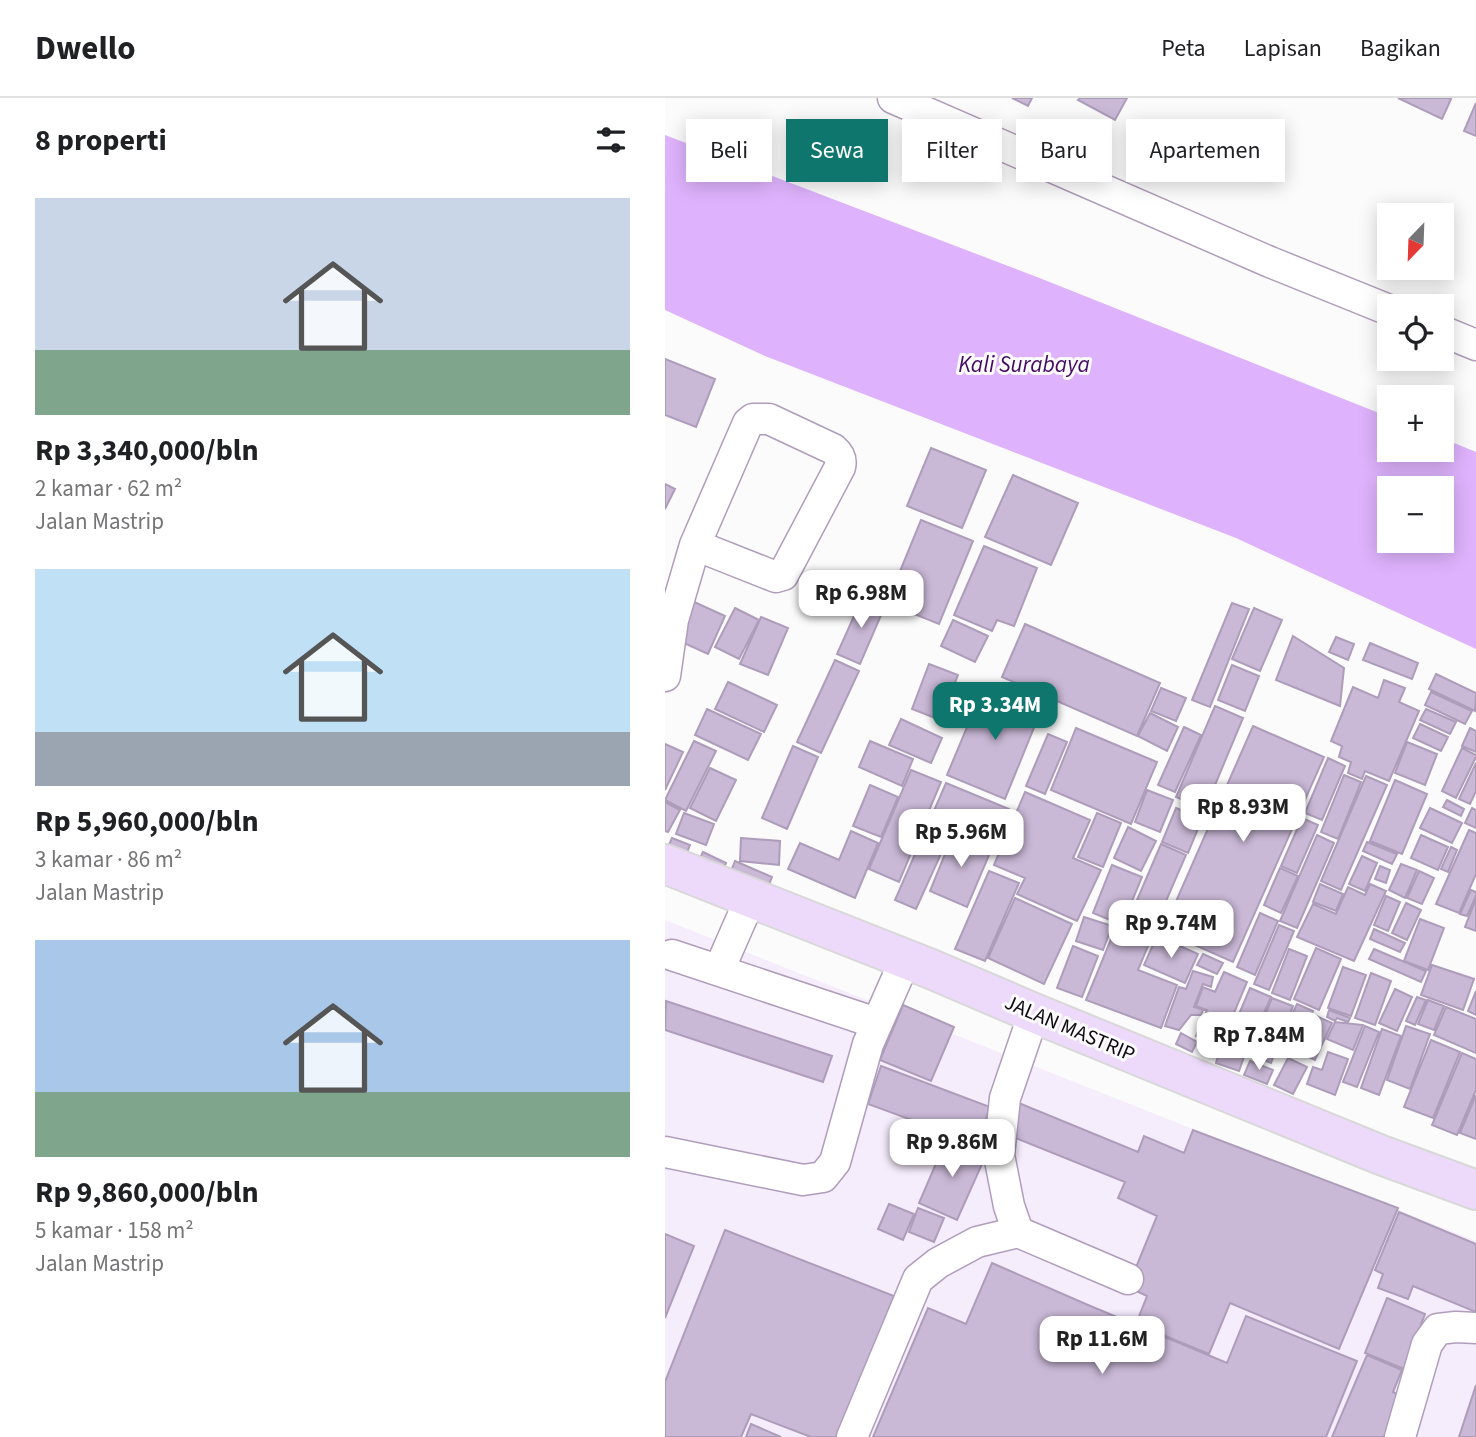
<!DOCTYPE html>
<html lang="id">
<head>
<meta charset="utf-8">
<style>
  :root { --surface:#fff; --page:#f6f6f6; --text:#202124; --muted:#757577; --line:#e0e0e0; --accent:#0f766e }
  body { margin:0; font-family:"Source Sans 3",sans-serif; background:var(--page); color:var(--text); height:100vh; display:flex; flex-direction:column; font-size:26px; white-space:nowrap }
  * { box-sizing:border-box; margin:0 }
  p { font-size:23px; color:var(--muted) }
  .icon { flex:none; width:38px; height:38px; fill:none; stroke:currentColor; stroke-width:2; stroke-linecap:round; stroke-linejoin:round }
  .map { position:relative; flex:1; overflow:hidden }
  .drawer { display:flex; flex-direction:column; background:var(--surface); width:665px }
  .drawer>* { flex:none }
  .top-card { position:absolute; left:21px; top:21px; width:665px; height:63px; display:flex; gap:14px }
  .needle { width:46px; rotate:203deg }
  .fabs { position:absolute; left:712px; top:105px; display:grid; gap:14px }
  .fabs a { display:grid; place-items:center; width:77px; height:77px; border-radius:0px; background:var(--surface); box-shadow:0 4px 18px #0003; font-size:35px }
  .price { position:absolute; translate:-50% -60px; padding:0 16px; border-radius:14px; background:#fff; color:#222; font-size:23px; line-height:46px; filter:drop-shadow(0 2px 4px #0008) }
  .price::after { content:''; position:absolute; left:50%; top:42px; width:21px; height:16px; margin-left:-10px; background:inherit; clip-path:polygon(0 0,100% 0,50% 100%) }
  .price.active { background:var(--accent); color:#fff }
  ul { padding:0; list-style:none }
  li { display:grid; align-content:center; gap:14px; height:371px; padding:0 35px }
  li span { display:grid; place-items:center; height:217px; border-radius:0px; color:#555 }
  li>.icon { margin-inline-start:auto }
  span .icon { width:126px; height:126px; fill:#fffc; stroke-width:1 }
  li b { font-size:30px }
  h2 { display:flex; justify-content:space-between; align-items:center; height:84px; padding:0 35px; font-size:30px }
  .chip { padding:0 24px; border-radius:0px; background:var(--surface); box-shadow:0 4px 18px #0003; font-size:24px; line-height:63px }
  .chip.active { background:var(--accent); color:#fff }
  header { display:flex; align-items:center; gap:42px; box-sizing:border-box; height:98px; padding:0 35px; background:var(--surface); border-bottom:2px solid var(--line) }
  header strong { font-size:33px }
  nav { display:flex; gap:38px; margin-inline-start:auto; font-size:24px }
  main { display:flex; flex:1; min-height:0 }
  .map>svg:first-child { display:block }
  .built { fill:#f5ecfc }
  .water { fill:#deb2fc; fill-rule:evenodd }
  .building { fill:#c9b8d6; stroke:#ad9cba; stroke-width:2 }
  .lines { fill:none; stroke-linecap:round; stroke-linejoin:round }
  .minor-casing { stroke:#af9dbb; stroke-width:33 }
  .major-casing { stroke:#d9d8d9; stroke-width:42 }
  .minor { stroke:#fff; stroke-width:30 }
  .major { stroke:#eddafa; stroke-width:38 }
  .labels { text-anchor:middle; stroke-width:6; stroke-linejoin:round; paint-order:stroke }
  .street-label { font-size:21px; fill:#100a14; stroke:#fbfbfb }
  .water-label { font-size:23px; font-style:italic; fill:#450a62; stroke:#fbfbfb }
</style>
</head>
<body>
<header>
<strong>Dwello</strong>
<nav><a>Peta</a><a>Lapisan</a><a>Bagikan</a></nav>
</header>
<main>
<section class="drawer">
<h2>8 properti<svg class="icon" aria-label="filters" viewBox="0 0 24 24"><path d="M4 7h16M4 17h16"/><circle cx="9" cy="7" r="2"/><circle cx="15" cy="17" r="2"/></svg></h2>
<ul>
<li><span style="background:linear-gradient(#c9d6e8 70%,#7fa58c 0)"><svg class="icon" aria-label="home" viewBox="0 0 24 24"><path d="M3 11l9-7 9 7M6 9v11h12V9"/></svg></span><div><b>Rp 3,340,000/bln</b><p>2 kamar · 62 m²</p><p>Jalan Mastrip</p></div></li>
<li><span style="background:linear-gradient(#bfe0f5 75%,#9aa5b1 0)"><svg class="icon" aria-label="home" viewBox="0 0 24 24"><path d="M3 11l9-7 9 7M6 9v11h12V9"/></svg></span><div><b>Rp 5,960,000/bln</b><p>3 kamar · 86 m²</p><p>Jalan Mastrip</p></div></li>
<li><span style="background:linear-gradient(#a9c7e8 70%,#7fa58c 0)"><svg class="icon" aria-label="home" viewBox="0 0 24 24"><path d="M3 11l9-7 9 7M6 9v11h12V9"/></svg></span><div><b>Rp 9,860,000/bln</b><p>5 kamar · 158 m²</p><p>Jalan Mastrip</p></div></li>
</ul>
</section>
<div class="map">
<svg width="811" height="1339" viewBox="0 0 811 1339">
  <rect width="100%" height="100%" fill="#fbfbfb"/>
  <path class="built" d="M 0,822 L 811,1143 L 811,1339 L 0,1339 Z"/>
  <path class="water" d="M 0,37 L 377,181 L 724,319 L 724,352 L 777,352 L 777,340 L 811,354 L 811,551 L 571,440 L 100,258 L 0,212 ZM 724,390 L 777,390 L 777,443 L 724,443 Z"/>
  <path class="building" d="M 347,0 L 367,0 L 363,8 Z
    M 415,0 L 462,0 L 450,22 L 413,2 Z
    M 733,0 L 783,0 L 786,1 L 777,21 Z
    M 811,5 L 811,38 L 799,33 Z
    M 0,261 L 50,281 L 31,329 L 0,317 Z
    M 266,350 L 321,372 L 297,430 L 242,408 Z
    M 348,377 L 413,405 L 386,467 L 320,439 Z
    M 0,386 L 10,391 L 0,411 Z
    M 256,422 L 308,443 L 274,526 L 222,505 Z
    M 319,448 L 372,470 L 349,528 L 332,522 L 327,533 L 289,517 Z
    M 198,498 L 220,508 L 195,566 L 172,556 Z
    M 27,503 L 60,518 L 43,556 L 10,541 Z
    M 567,505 L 584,511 L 545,609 L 527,602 Z
    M 70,510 L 94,522 L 74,561 L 50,549 Z
    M 589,510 L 617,522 L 595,573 L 567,561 Z
    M 96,519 L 123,530 L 103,577 L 75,566 Z
    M 288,522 L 323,538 L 310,564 L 276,548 Z
    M 360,526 L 495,585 L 472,638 L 337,579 Z
    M 628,538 L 679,570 L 675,608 L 611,582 Z
    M 671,539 L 689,546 L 683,562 L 664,554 Z
    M 705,545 L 753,565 L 747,581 L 698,562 Z
    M 170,562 L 194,573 L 156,655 L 132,644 Z
    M 264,566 L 293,577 L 275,622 L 247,611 Z
    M 567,567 L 594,578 L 580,613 L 553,602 Z
    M 771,576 L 811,595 L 810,613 L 764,591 Z
    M 719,582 L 740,590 L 734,604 L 754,613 L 724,683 L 700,673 L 697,681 L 683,675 L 686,664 L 674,659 L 677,648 L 666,643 L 688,589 L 713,600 Z
    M 63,584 L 112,607 L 99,634 L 50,611 Z
    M 320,586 L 377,610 L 340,701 L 282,677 Z
    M 496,590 L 521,600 L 511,623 L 486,613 Z
    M 766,594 L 807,613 L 800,626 L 760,607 Z
    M 550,608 L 578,620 L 540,711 L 511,699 Z
    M 42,611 L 96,636 L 83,662 L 30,637 Z
    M 761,611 L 791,624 L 785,636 L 755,622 Z
    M 485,615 L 513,629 L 502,653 L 473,638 Z
    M 236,621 L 277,640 L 266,665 L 224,647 Z
    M 755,626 L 783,639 L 776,653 L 748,640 Z
    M 588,628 L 659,659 L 568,864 L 498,833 Z
    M 519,629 L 536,637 L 510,694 L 493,687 Z
    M 411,630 L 492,664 L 466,726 L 386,692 Z
    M 805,630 L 811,633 L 811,654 L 797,648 Z
    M 383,636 L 402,644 L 380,696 L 361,688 Z
    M 29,643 L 51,653 L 21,713 L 0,702 Z
    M 205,643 L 248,661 L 237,688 L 194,669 Z
    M 742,644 L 772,656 L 760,687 L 730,675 Z
    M 0,646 L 18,654 L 0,692 Z
    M 128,648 L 153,659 L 122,731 L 97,720 Z
    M 797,650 L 811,657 L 811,659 L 791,700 L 777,693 Z
    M 663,660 L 680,668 L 657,722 L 640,715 Z
    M 811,665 L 811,693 L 805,706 L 794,701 Z
    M 45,670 L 71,682 L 51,723 L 25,710 Z
    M 246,672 L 276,684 L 234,784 L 204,771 Z
    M 679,677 L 696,684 L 673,741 L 656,734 Z
    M 701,678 L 722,687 L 676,792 L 656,783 Z
    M 730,682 L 762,696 L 737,756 L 705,743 Z
    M 281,685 L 344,711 L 330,744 L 289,727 L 251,811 L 230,802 Z
    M 205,687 L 233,699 L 216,739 L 188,728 Z
    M 482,692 L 508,702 L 495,734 L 470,724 Z
    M 360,694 L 425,722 L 408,760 L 436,772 L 412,823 L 352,796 L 360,780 L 329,767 Z
    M 782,702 L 799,711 L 796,718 L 778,709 Z
    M 0,704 L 15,712 L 3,734 L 0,733 Z
    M 511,710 L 537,721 L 523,755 L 497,744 Z
    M 765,710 L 797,725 L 787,745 L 755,730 Z
    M 807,710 L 811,712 L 811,730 L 800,725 Z
    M 19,715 L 49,726 L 41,747 L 11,736 Z
    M 432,715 L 456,725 L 438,769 L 413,759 Z
    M 637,720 L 653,727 L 632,775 L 616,768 Z
    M 463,729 L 491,743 L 476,773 L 449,760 Z
    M 804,732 L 811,735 L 811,776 L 794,815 L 771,806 Z
    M 186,733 L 213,745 L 190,800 L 123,771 L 135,745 L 174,762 Z
    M 289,734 L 327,750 L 302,809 L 265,793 Z
    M 652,737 L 669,745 L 632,830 L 615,823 Z
    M 756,737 L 783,749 L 773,772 L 746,760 Z
    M 7,740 L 25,747 L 21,757 L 3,749 Z
    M 76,740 L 115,743 L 114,767 L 75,763 Z
    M 702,744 L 732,756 L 727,766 L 698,753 Z
    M 496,746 L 521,757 L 488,833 L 463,823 Z
    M 786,749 L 792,752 L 783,774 L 776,771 Z
    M 38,754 L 61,765 L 53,781 L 30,770 Z
    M 697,758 L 712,765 L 700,793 L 684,786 Z
    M 70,763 L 107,779 L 100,796 L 63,781 Z
    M 736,766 L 752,772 L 740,800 L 724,792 Z
    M 447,767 L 477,779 L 457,827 L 428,815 Z
    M 715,768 L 725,772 L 721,785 L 710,781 Z
    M 615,770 L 633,778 L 616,815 L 599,807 Z
    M 324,773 L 354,785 L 320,863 L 290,851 Z
    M 754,773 L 769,780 L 757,806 L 742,800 Z
    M 655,786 L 678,796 L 671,813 L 648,804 Z
    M 705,786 L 721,793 L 689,863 L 632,839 L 648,806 L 671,816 L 683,789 L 700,797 Z
    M 806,792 L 811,794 L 811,798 L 802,818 L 795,816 Z
    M 721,798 L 735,804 L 723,833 L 709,827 Z
    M 350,800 L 407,826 L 379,886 L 323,860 Z
    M 811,801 L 811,833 L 800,829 Z
    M 741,805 L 756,812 L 742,842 L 727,835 Z
    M 595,815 L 613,823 L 590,877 L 572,869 Z
    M 419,819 L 447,828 L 438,852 L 411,843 Z
    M 755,821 L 779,830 L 763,872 L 739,863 Z
    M 614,827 L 629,833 L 604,892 L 589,886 Z
    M 451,829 L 485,843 L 473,872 L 512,887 L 496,930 L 421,902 Z
    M 709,831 L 740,845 L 735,854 L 705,841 Z
    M 492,838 L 533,856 L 520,885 L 479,867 Z
    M 408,848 L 433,858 L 417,899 L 392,890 Z
    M 651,850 L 676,861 L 654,912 L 629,901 Z
    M 624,851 L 642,858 L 625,902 L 607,895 Z
    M 709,851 L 761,873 L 756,884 L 704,861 Z
    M 538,856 L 558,865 L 552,876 L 532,867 Z
    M 767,867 L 809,881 L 798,912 L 756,897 Z
    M 678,869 L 701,877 L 686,918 L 663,910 Z
    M 528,873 L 548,879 L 546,889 L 538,886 L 529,909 L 538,912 L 536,917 L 526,917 L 514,932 L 500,928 L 514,889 L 521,891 Z
    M 559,874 L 582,884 L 555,948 L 531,938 L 542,912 L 531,908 L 538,889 L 550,894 Z
    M 706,875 L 726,883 L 710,927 L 690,920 Z
    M 585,890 L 606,899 L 581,956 L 561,947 Z
    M 730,891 L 747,899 L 732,933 L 714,925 Z
    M 811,893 L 811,917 L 803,913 Z
    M 752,899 L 761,902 L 750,927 L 741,923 Z
    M 607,900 L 628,908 L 606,965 L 584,956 Z
    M 763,902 L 779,908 L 769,932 L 753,926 Z
    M 1,903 L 167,958 L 158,984 L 0,932 Z
    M 632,906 L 648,913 L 636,940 L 619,933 Z
    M 238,907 L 289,929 L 266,983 L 215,962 Z
    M 781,909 L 811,921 L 811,955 L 769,937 Z
    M 664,912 L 685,920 L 683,924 L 672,920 L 670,923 L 662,919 Z
    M 649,917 L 667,925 L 650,962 L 632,954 Z
    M 670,924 L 698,927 L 688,952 L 662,941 Z
    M 700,928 L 714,934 L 692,989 L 678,984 Z
    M 741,928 L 765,936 L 745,991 L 722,982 Z
    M 717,931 L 736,938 L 714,997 L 696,990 Z
    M 516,935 L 532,944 L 527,954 L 511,946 Z
    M 766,942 L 795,954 L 768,1020 L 739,1009 Z
    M 555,951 L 579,959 L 574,973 L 551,965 Z
    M 663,954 L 683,961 L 670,997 L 642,986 L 648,969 L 657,972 Z
    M 797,955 L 811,961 L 811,992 L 792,1037 L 767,1027 Z
    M 623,960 L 642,969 L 628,996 L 609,987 Z
    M 585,963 L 608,972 L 602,986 L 579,977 Z
    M 216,968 L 325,1009 L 312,1046 L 203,1006 Z
    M 811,997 L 811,1041 L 795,1035 Z
    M 349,1003 L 473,1054 L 479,1038 L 519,1055 L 528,1032 L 733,1110 L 674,1251 L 565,1205 L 544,1256 L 471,1226 L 482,1198 L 463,1189 L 492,1118 L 453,1100 L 460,1084 L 336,1034 Z
    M 282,1040 L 321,1057 L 292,1122 L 254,1105 Z
    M 224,1106 L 249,1116 L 238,1142 L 213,1131 Z
    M 253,1110 L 279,1120 L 269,1144 L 244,1134 Z
    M 734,1114 L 811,1146 L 811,1214 L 748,1188 L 743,1201 L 713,1190 L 718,1176 L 710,1172 Z
    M 60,1132 L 229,1198 L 174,1339 L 146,1339 L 86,1316 L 76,1339 L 0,1339 L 0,1284 Z
    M 0,1136 L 29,1148 L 0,1220 Z
    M 327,1165 L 423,1207 L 562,1265 L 581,1218 L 692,1263 L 661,1339 L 208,1339 L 263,1210 L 301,1226 Z
    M 722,1200 L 760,1216 L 739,1271 L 700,1255 Z
    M 702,1257 L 737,1272 L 728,1294 L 740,1300 L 722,1339 L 667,1339 Z
    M 811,1287 L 811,1339 L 794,1339 Z
    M 86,1326 L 116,1339 L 81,1339 Z"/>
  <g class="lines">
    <defs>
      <path id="minor" d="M 228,0 L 605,164 L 724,212
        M 777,233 L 811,247
        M 0,578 L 8,522 L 30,447 L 83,325 L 88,321 L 104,321 L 168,351 C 174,356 177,361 175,369 L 118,477 L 111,479 L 30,447
        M 7,857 L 211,925
        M 54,872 L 86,799
        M 0,1054 L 138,1082 L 158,1079 L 170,1064 L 203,946 L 241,860
        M 353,1134 L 463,1181
        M 187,1339 L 253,1181 L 273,1165 L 312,1144 L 353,1134 L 344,1108 L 334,1057 L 340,1000 L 369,915
        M 735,1339 L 762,1246 L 773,1231 L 791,1229 L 811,1230"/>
      <path id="major" d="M 0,766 L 266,871 L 369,915 L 716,1057 L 811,1092"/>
    </defs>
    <use href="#minor" class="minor-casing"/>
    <use href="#major" class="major-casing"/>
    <use href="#minor" class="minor"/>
    <use href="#major" class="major"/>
  </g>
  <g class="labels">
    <g class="street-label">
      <text transform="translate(405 930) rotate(23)" y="7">JALAN MASTRIP</text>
    </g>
    <g class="water-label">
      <text x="359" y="274">Kali Surabaya</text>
    </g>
  </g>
</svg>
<div class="fabs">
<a><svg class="needle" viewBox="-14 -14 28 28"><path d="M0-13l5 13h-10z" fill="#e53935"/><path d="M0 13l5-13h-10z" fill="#757577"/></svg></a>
<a><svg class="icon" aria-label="locate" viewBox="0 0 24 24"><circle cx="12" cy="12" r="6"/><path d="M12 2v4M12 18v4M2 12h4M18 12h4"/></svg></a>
<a>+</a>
<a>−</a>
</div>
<b class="price" style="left:196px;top:532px">Rp 6.98M</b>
<b class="price active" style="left:330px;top:644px">Rp 3.34M</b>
<b class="price" style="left:578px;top:746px">Rp 8.93M</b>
<b class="price" style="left:296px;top:771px">Rp 5.96M</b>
<b class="price" style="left:506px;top:862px">Rp 9.74M</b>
<b class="price" style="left:594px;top:974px">Rp 7.84M</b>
<b class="price" style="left:287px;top:1081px">Rp 9.86M</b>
<b class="price" style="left:437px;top:1278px">Rp 11.6M</b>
<div class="top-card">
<a class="chip">Beli</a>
<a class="chip active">Sewa</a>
<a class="chip">Filter</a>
<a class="chip">Baru</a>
<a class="chip">Apartemen</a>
</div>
</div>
</main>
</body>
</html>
